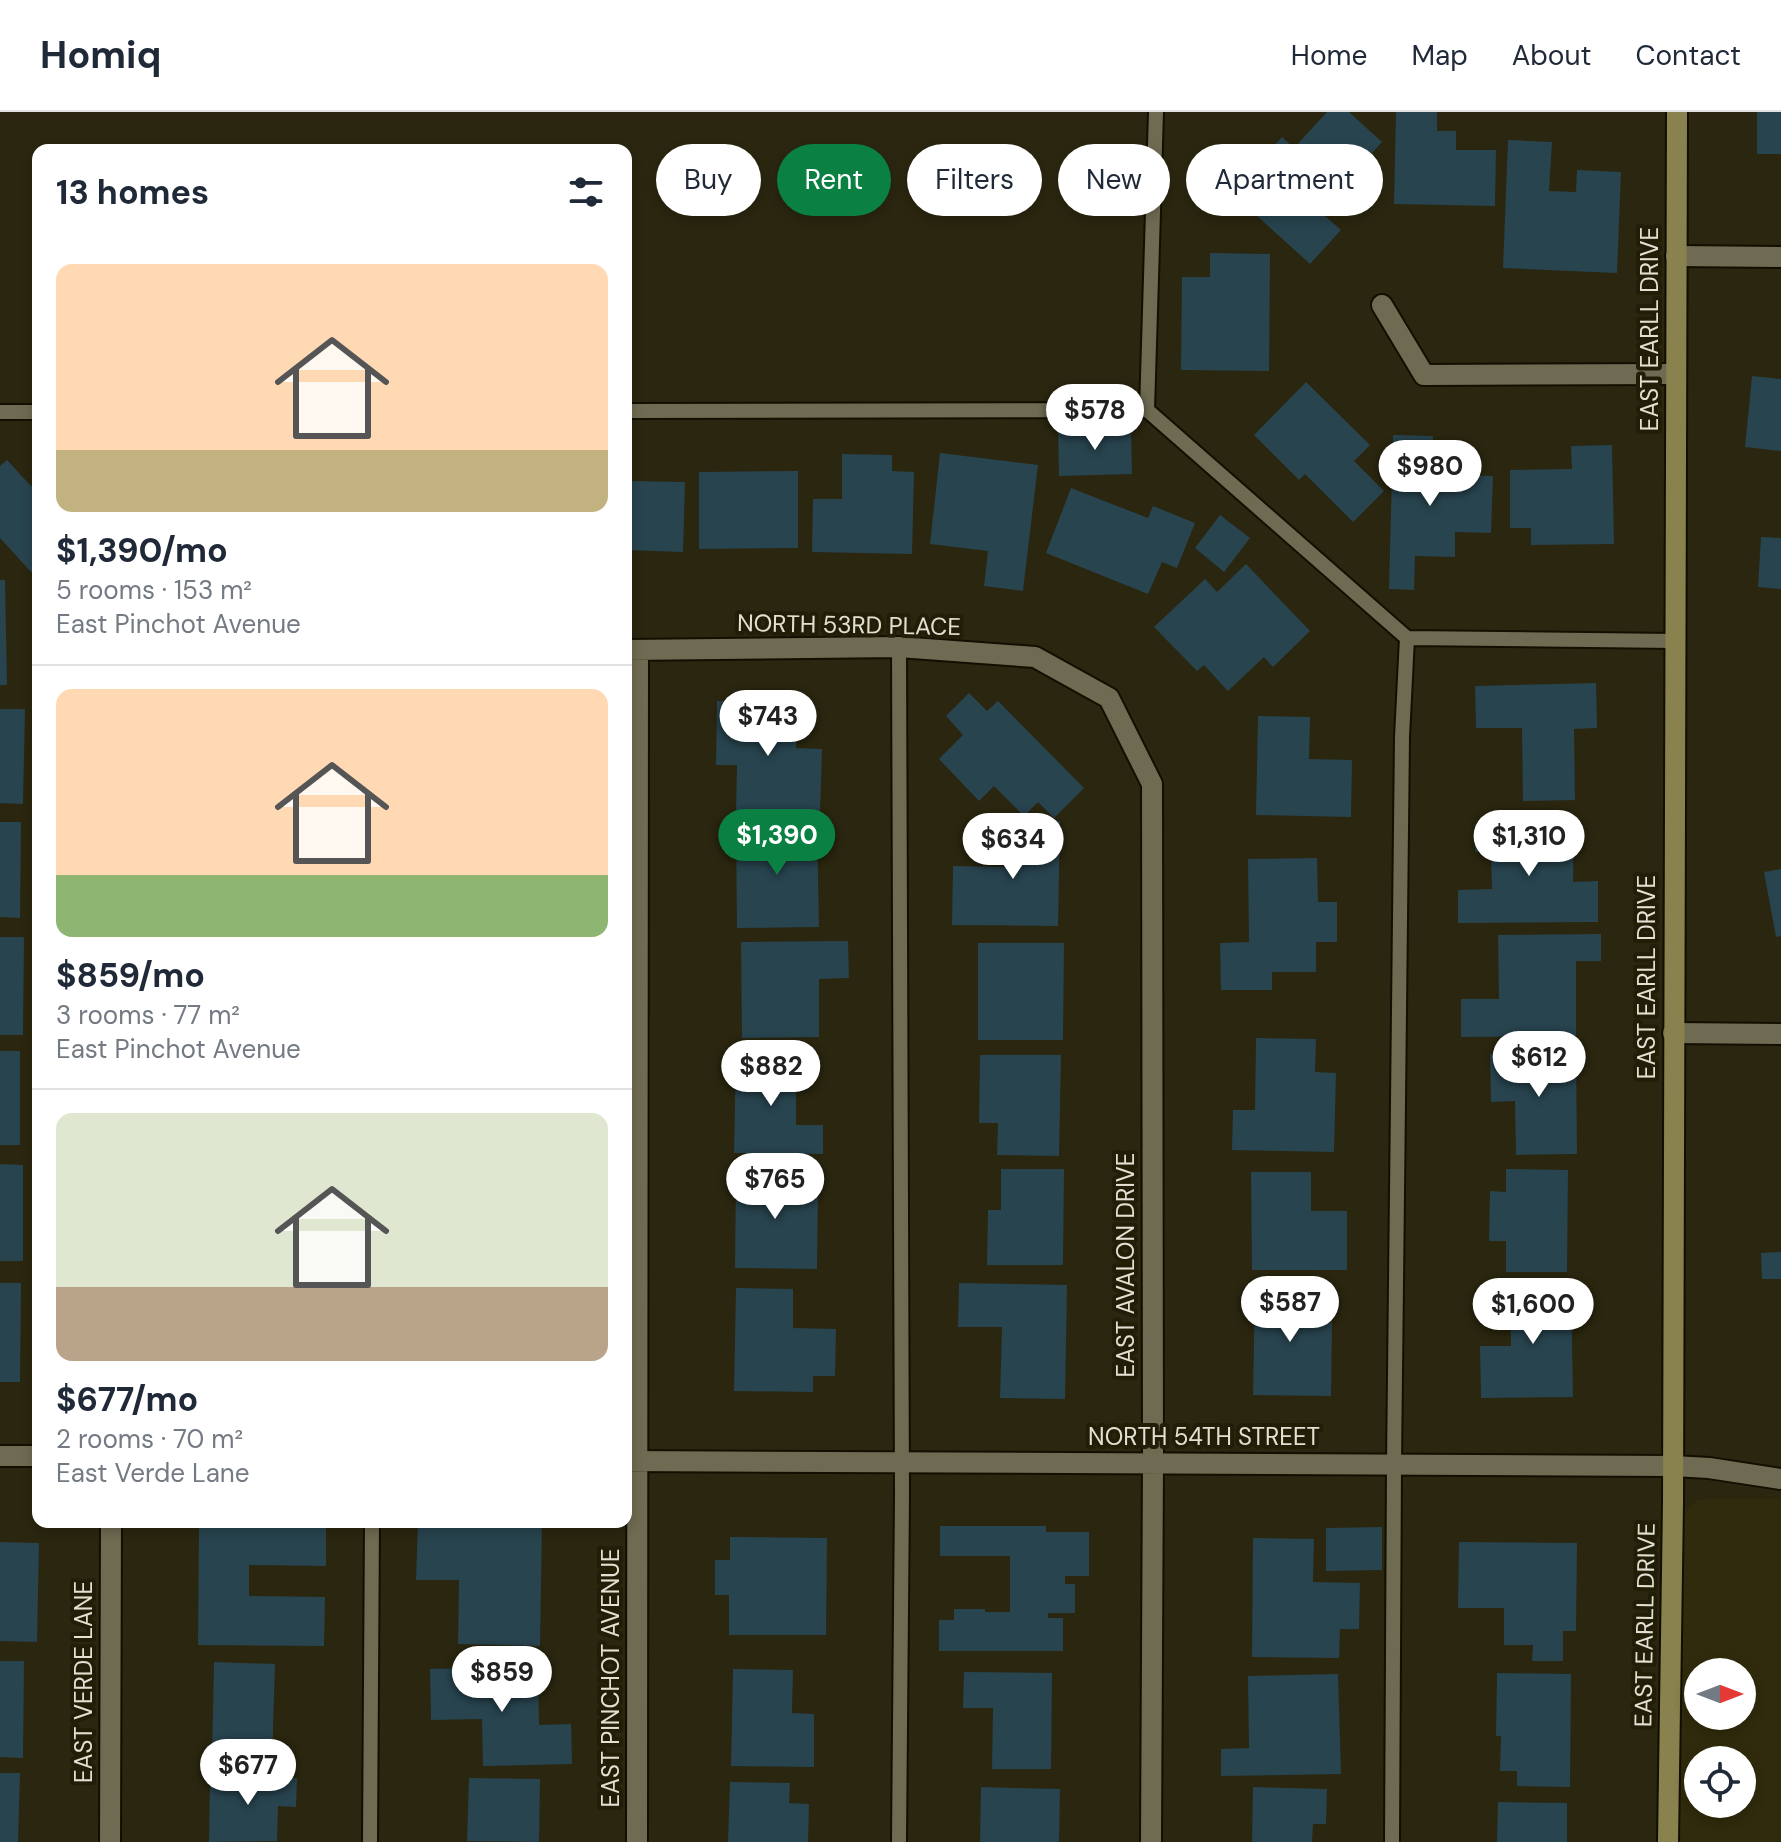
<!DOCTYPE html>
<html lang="en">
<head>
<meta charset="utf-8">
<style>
  :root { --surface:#fff; --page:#f6f6f7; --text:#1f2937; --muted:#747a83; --line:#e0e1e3; --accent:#0b8043 }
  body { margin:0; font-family:"DM Sans",sans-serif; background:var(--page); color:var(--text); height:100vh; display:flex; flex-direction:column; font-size:30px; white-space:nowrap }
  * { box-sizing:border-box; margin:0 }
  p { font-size:26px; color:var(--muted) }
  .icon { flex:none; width:44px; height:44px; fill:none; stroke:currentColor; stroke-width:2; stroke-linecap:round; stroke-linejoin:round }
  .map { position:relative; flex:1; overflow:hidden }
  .drawer { position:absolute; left:32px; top:32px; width:600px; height:1384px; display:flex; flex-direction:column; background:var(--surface); border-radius:16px; box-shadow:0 4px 12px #0003 }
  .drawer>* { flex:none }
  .hud { position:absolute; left:656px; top:32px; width:760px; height:72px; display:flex; gap:16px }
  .needle { width:52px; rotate:90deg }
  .buttons { position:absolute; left:1684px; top:1546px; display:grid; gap:16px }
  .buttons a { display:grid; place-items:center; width:72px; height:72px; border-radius:50%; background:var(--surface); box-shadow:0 4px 12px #0003; font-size:40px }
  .price { position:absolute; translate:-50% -68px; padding:0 18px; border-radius:28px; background:#fff; color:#222; font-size:26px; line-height:52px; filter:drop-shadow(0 2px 4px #0008) }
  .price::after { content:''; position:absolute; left:50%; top:48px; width:24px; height:18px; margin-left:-12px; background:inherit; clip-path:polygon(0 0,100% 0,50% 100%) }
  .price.active { background:var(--accent); color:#fff }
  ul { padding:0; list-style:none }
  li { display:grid; align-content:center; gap:16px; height:424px; padding:0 24px }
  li+li { border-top:2px solid var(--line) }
  li span { display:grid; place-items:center; height:248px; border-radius:16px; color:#555 }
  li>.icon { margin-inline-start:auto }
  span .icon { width:144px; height:144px; fill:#fffc; stroke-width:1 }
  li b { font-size:34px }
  h2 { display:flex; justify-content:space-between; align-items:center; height:96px; padding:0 24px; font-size:34px }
  .tag { padding:0 28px; border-radius:36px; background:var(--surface); box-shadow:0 4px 12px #0003; font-size:28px; line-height:72px }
  .tag.active { background:var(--accent); color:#fff }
  header { display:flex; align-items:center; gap:48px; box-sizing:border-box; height:112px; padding:0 40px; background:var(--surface); border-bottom:2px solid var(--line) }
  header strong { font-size:38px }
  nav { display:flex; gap:44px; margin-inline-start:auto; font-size:28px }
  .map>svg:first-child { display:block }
  .built { fill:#302b0c; fill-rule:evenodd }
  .building { fill:#28444f }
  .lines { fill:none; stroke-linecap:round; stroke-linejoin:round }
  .lane-casing { stroke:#130f00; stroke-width:18 }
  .street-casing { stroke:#130f00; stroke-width:24 }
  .secondary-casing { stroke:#130f00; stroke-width:24 }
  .lane { stroke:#6f6b52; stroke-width:14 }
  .street { stroke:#6f6b52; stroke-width:20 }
  .secondary { stroke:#89824e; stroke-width:20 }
  .labels { text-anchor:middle; stroke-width:8; stroke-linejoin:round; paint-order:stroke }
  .street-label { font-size:24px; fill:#e2e0d2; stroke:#211d06 }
</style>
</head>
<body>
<header>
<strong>Homiq</strong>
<nav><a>Home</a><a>Map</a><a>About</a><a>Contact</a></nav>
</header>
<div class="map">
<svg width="1781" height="1730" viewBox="0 0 1781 1730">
  <rect width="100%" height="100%" fill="#2a260f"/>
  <path class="built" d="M 1707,1387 L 1781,1387 L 1781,1730 L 1676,1730 L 1681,1402 L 1697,1388 ZM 1698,1560 L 1742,1560 L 1742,1604 L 1698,1604 ZM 1698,1648 L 1742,1648 L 1742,1692 L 1698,1692 Z"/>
  <path class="building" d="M 1327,0 L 1349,0 L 1382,30 L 1362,52 L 1367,56 L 1325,104 L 1341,118 L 1310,152 L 1244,92 L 1257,76 L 1245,66 L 1282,25 L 1294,36 Z
    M 1396,0 L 1437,0 L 1437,19 L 1456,19 L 1456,38 L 1496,38 L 1495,94 L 1394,92 Z
    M 1757,0 L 1781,0 L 1781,42 L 1757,42 Z
    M 1508,28 L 1552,30 L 1549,79 L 1576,80 L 1577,58 L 1621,60 L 1617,161 L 1503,156 Z
    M 93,33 L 142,33 L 142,38 L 93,38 Z
    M 1210,141 L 1270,142 L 1269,259 L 1181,258 L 1182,165 L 1210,165 Z
    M 1752,264 L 1781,267 L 1781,339 L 1745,335 Z
    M 1306,270 L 1370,333 L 1354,349 L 1384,379 L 1353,410 L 1305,362 L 1299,368 L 1254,323 Z
    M 1131,315 L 1132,362 L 1059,364 L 1058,317 Z
    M 1393,323 L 1433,324 L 1431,362 L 1493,364 L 1491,421 L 1455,420 L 1455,445 L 1415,444 L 1414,478 L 1389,477 Z
    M 1612,333 L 1614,432 L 1531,433 L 1531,416 L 1510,416 L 1510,358 L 1572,357 L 1571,334 Z
    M 940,341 L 1038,353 L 1023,479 L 984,474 L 988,439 L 930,432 Z
    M 842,342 L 892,343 L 892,359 L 914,360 L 912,442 L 812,440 L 813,387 L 842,387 Z
    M 7,348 L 31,374 L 38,367 L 38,453 L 31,460 L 0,426 L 0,354 Z
    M 798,359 L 798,436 L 699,437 L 699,360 Z
    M 628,369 L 685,370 L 683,440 L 626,438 L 626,386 L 628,386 Z
    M 1071,376 L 1148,406 L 1153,394 L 1195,411 L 1177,456 L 1162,450 L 1148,482 L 1046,441 Z
    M 1220,403 L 1250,426 L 1224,460 L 1195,436 Z
    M 1761,425 L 1781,426 L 1781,477 L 1758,475 Z
    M 1246,452 L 1310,519 L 1273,555 L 1264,545 L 1228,579 L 1204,553 L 1197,559 L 1154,515 L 1205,467 L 1217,480 Z
    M 0,468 L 5,468 L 7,573 L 0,573 Z
    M 1596,571 L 1597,616 L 1574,617 L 1575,688 L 1523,689 L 1522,616 L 1476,616 L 1475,574 Z
    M 969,581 L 987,599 L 998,589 L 1084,676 L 1054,706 L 1038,690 L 1024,704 L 994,674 L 979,689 L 939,647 L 963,623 L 946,604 Z
    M 717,589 L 797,591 L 796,636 L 822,637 L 820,701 L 736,699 L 737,653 L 716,653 Z
    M 0,597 L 25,597 L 23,692 L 0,691 Z
    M 1258,604 L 1310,605 L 1309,647 L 1352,648 L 1351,705 L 1256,703 Z
    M 1008,708 L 1060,709 L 1058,814 L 952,813 L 953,754 L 1007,755 Z
    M 0,710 L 21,710 L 20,806 L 0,805 Z
    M 1574,711 L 1573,770 L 1598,769 L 1598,810 L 1458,811 L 1458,778 L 1492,777 L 1491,740 L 1475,740 L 1475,712 Z
    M 817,713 L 819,815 L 737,816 L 736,715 Z
    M 1317,746 L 1318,790 L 1337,790 L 1337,830 L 1316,830 L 1316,860 L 1272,860 L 1272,878 L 1221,878 L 1220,831 L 1249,830 L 1248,747 Z
    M 1781,757 L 1781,824 L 1776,825 L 1764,760 Z
    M 1601,822 L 1601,849 L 1576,849 L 1576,924 L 1461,925 L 1461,887 L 1499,887 L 1498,823 Z
    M 0,825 L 24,825 L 23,923 L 0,923 Z
    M 848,829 L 849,866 L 819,867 L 819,925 L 742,926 L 741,830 Z
    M 978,831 L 1064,831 L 1063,928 L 978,928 Z
    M 1256,926 L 1316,927 L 1315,960 L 1336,961 L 1334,1040 L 1232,1038 L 1233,998 L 1255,998 Z
    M 0,939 L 20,939 L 20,1033 L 0,1033 Z
    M 1576,940 L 1577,1042 L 1516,1043 L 1515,989 L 1491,990 L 1490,942 Z
    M 736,942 L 796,942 L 796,1013 L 823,1013 L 823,1042 L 734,1041 Z
    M 980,943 L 1061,943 L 1059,1044 L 997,1043 L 998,1011 L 979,1011 Z
    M 0,1052 L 23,1053 L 23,1149 L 0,1149 Z
    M 1001,1057 L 1064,1057 L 1063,1153 L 987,1153 L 988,1098 L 1001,1098 Z
    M 1506,1057 L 1568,1058 L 1567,1160 L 1506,1160 L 1506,1129 L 1489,1129 L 1490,1079 L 1506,1080 Z
    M 736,1058 L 801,1059 L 801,1079 L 818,1080 L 817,1157 L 735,1156 Z
    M 1251,1060 L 1311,1060 L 1311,1099 L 1347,1099 L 1347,1158 L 1252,1158 Z
    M 1781,1140 L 1781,1167 L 1762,1167 L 1761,1141 Z
    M 0,1171 L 21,1171 L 20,1270 L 0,1270 Z
    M 959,1171 L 1067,1173 L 1065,1287 L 1000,1286 L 1002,1215 L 958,1215 Z
    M 1571,1171 L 1573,1285 L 1481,1286 L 1480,1234 L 1511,1234 L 1510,1172 Z
    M 1255,1174 L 1315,1175 L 1315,1210 L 1332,1210 L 1331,1284 L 1253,1283 Z
    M 736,1176 L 793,1177 L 793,1216 L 836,1217 L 835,1264 L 813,1264 L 813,1280 L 734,1279 Z
    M 199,1410 L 326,1410 L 326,1454 L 249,1453 L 249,1484 L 325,1485 L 324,1534 L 198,1533 Z
    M 418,1410 L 542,1410 L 540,1534 L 458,1532 L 459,1468 L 416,1468 Z
    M 940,1414 L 1046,1414 L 1046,1420 L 1089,1420 L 1089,1464 L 1065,1464 L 1065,1472 L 1075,1472 L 1075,1501 L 1048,1501 L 1048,1506 L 1063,1506 L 1063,1539 L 939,1539 L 939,1508 L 954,1508 L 954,1497 L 985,1497 L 985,1500 L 1010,1500 L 1010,1444 L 940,1444 Z
    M 1382,1415 L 1382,1458 L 1326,1459 L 1326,1416 Z
    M 730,1425 L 827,1426 L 826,1523 L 729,1523 L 729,1483 L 715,1483 L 715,1448 L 730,1448 Z
    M 1253,1426 L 1314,1427 L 1313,1470 L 1360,1471 L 1359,1517 L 1340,1517 L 1339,1546 L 1252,1545 Z
    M 0,1430 L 39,1431 L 37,1530 L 0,1529 Z
    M 1459,1430 L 1577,1431 L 1576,1519 L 1563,1519 L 1563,1549 L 1532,1549 L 1533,1533 L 1504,1533 L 1504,1496 L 1458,1496 Z
    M 0,1549 L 24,1549 L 23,1646 L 0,1645 Z
    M 214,1550 L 275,1552 L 272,1650 L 212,1649 Z
    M 538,1554 L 539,1613 L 571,1612 L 572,1652 L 483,1654 L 482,1607 L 431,1608 L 430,1557 Z
    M 733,1557 L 793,1558 L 792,1601 L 814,1602 L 814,1655 L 731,1654 Z
    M 964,1560 L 1052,1561 L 1051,1657 L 992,1657 L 993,1596 L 963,1596 Z
    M 1497,1561 L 1571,1562 L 1570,1675 L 1517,1674 L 1517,1659 L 1500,1659 L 1501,1624 L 1496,1624 Z
    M 1338,1562 L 1341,1662 L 1221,1664 L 1221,1637 L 1249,1636 L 1248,1564 Z
    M 0,1661 L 20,1661 L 18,1730 L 0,1730 Z
    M 210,1664 L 297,1666 L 296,1695 L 278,1694 L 277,1729 L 209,1730 Z
    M 469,1666 L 540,1667 L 539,1730 L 467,1729 Z
    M 730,1670 L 790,1671 L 789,1691 L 809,1692 L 808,1730 L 728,1730 Z
    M 981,1675 L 1060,1677 L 1059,1730 L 980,1730 Z
    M 1253,1675 L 1327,1677 L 1326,1712 L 1313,1712 L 1312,1730 L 1252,1730 Z
    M 1498,1690 L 1567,1691 L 1567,1730 L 1497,1730 Z"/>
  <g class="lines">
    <defs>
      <path id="lane" d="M 1156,0 L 1147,298 L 1407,526 L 1675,529
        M 626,299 L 1147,298
        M 0,300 L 38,300
        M 370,1730 L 372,1410
        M 899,1730 L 902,1382 L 899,535
        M 1392,1730 L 1394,1353 L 1402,625 L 1407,526"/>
      <path id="street" d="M 1676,144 L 1781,145
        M 1382,193 L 1424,263 L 1676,262
        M 626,538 L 899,535 L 1035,545 L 1109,586 L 1152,672 L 1153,1350 L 1151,1730
        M 1673,921 L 1781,922
        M 0,1344 L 38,1344
        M 626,1349 L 1673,1354 L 1709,1356 L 1781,1367
        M 110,1730 L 111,1410
        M 637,1730 L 638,539"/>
      <path id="secondary" d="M 1668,1730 L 1673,1391 L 1677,0"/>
    </defs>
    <use href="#lane" class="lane-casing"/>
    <use href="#street" class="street-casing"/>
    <use href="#secondary" class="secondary-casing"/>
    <use href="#lane" class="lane"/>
    <use href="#street" class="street"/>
    <use href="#secondary" class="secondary"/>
  </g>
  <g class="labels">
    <g class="street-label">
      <text transform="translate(1650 217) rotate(-90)" y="8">EAST EARLL DRIVE</text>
      <text transform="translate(849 513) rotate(1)" y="8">NORTH 53RD PLACE</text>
      <text transform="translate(1647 865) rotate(-90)" y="8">EAST EARLL DRIVE</text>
      <text transform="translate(1126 1153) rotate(-90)" y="8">EAST AVALON DRIVE</text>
      <text x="1204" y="1333">NORTH 54TH STREET</text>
      <text transform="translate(1645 1513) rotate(-89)" y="8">EAST EARLL DRIVE</text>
      <text transform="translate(611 1566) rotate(-90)" y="8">EAST PINCHOT AVENUE</text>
      <text transform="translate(84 1570) rotate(-90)" y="8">EAST VERDE LANE</text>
    </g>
  </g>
</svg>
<div class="buttons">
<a><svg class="needle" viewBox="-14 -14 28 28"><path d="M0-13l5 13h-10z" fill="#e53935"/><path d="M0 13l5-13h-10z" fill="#747a83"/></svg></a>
<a><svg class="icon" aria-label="locate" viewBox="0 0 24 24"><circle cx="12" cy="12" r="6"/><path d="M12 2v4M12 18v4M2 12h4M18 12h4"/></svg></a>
</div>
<b class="price" style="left:1095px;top:340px">$578</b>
<b class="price" style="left:1430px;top:396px">$980</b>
<b class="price" style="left:768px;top:646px">$743</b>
<b class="price active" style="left:777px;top:765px">$1,390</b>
<b class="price" style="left:1529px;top:766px">$1,310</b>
<b class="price" style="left:1013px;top:769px">$634</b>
<b class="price" style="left:1539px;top:987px">$612</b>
<b class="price" style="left:771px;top:996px">$882</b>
<b class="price" style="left:775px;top:1109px">$765</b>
<b class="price" style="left:1290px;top:1232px">$587</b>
<b class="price" style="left:1533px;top:1234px">$1,600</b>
<b class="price" style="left:502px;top:1602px">$859</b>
<b class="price" style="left:248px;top:1695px">$677</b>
<div class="hud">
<a class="tag">Buy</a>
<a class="tag active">Rent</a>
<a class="tag">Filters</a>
<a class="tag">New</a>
<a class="tag">Apartment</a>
</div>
<section class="drawer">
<h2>13 homes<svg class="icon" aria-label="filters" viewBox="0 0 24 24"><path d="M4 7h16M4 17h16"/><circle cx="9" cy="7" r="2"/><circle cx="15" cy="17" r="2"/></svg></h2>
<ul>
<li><span style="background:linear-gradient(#ffd9b3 75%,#c2b280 0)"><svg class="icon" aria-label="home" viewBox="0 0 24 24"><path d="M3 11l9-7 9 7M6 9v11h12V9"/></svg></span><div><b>$1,390/mo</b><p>5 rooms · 153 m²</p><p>East Pinchot Avenue</p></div></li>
<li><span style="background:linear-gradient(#ffd9b3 75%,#8fb573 0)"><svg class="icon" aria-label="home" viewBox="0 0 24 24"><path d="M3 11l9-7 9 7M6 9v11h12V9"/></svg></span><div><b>$859/mo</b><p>3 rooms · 77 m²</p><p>East Pinchot Avenue</p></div></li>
<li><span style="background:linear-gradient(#dfe7d0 70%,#b9a48a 0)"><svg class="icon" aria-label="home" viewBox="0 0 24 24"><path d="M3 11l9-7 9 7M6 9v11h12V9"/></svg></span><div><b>$677/mo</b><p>2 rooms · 70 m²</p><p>East Verde Lane</p></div></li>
</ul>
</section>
</div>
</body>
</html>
